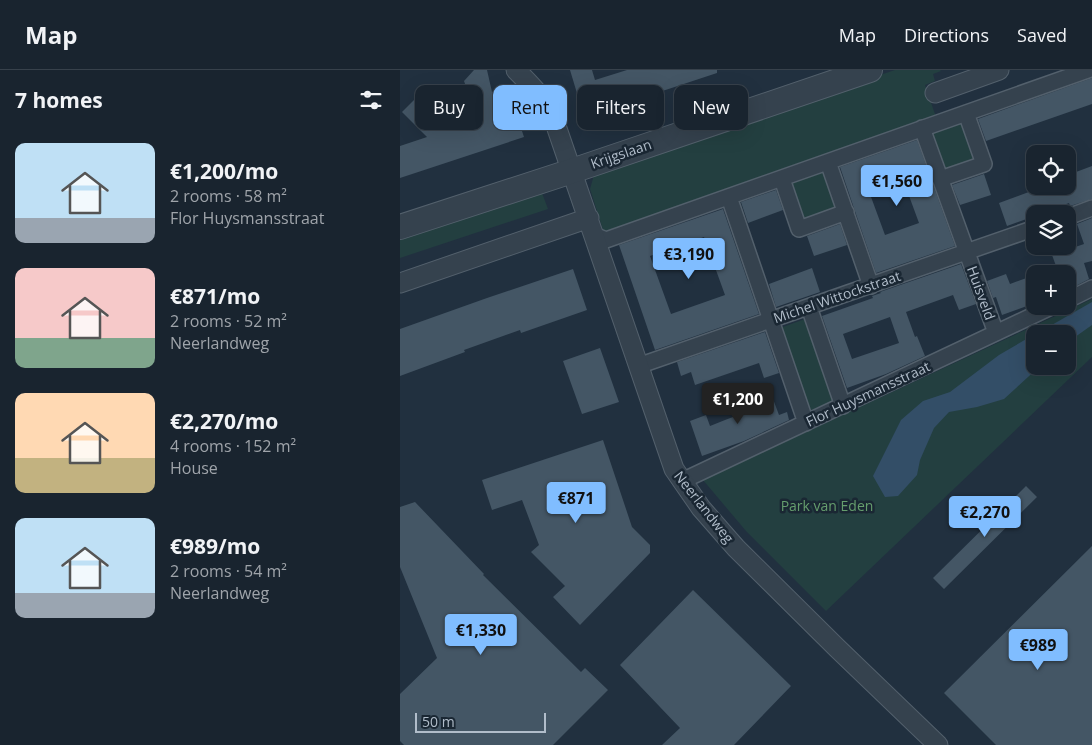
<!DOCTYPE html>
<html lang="en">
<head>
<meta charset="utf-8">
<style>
  :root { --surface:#19242f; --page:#222c37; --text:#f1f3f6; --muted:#9fa4aa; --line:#37414b; --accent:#80bdff }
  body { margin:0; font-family:"Open Sans",sans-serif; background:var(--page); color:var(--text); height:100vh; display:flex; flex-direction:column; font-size:19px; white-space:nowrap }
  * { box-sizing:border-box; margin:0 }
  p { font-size:16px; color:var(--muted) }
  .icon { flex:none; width:28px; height:28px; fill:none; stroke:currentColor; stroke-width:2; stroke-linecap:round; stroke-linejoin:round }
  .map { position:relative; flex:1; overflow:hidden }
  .side { display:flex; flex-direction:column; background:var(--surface); width:400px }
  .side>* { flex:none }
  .guide { position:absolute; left:15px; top:15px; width:475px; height:45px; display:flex; gap:10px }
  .buttons { position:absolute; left:626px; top:75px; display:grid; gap:10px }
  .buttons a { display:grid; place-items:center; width:50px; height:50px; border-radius:10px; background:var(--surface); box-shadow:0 5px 20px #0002,0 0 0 1px var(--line); font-size:25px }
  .scale { position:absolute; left:15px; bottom:12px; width:131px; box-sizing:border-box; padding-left:5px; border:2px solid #b1bdca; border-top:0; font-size:14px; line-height:18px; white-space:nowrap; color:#b1bdca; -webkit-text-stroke:4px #1a2733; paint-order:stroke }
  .price { position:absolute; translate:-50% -42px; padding:0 11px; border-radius:5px; background:var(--accent); color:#111; font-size:16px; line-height:32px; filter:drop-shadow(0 1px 2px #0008) }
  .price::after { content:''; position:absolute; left:50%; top:30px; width:15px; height:11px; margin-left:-8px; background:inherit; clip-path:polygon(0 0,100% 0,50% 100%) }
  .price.selected { background:#222; color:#fff }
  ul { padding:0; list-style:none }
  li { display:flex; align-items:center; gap:15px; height:125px; padding:0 15px }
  li span { display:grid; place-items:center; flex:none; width:140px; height:100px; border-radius:10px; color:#555 }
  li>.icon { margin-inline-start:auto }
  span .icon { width:60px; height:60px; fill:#fffc; stroke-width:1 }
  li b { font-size:21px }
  h2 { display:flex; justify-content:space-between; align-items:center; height:60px; padding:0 15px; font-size:21px }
  .pill { padding:0 18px; border-radius:10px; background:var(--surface); box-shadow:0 5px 20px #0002,0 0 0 1px var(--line); font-size:18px; line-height:45px }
  .pill.selected { background:var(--accent); color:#111 }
  header { display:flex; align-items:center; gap:30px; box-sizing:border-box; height:70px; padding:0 25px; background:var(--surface); border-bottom:1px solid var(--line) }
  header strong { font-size:24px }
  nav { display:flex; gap:28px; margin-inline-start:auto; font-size:18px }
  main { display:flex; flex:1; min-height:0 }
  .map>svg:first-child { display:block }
  .green { fill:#233f40; fill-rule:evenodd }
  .water { fill:#334e67 }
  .building { fill:#445665; fill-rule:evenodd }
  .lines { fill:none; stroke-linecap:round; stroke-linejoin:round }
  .pedestrian-casing { stroke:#53606c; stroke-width:18 }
  .minor-casing { stroke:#53606c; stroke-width:21 }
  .tertiary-casing { stroke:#53606c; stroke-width:26 }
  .pedestrian { stroke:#35424e; stroke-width:15 }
  .minor { stroke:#35424e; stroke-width:19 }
  .tertiary { stroke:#35424e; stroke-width:24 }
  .labels { text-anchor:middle; stroke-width:5; stroke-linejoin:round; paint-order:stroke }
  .street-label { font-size:14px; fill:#b1bdca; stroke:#1a2733 }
  .park-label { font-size:14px; fill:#659d6d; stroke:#1a2733 }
</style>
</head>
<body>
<header>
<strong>Map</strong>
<nav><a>Map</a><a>Directions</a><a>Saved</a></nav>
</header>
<main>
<section class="side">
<h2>7 homes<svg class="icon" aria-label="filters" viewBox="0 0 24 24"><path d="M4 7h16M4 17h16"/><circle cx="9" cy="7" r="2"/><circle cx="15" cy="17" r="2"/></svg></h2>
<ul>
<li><span style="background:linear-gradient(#bfe0f5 75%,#9aa5b1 0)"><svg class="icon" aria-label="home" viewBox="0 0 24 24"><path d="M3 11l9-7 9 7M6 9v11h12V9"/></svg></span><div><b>€1,200/mo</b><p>2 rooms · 58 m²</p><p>Flor Huysmansstraat</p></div></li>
<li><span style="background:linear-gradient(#f6c9c9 70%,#7fa58c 0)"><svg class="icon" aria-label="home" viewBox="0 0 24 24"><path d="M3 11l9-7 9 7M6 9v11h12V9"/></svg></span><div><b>€871/mo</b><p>2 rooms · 52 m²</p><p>Neerlandweg</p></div></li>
<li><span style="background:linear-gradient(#ffd9b3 65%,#c2b280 0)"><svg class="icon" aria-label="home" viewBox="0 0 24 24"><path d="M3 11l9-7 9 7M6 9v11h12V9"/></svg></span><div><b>€2,270/mo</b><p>4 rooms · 152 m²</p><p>House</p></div></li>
<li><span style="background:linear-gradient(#bfe0f5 75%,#9aa5b1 0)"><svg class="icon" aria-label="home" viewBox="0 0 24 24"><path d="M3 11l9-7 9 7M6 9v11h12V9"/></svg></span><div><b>€989/mo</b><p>2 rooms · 54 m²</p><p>Neerlandweg</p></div></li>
</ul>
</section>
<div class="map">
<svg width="692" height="675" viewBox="0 0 692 675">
  <rect width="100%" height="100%" fill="#21303f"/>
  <path class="green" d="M 495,0 L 540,0 L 541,1 L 533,4 L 535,11 L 525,15 L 536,47 L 204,163 L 190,119 L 194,105 L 203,97 Z
    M 563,49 L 577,90 L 542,103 L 528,62 Z
    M 424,98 L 438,138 L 403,151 L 389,111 Z
    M 142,123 L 148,139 L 0,188 L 0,170 Z
    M 692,229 L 692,287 L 426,541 L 346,461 L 303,410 ZM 635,264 L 668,264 L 668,296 L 635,296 Z
    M 405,249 L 435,331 L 409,341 L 380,258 Z"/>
  <path class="water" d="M 692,232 L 692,255 L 668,272 L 668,264 L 636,264 Z
    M 635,264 L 635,296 L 640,296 L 604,329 L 577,337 L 549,342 L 534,358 L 520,390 L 517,405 L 498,426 L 485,427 L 473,406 L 501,350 L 523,331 L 550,322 L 599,285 Z"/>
  <path class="building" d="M 74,0 L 87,0 L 92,22 L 102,19 L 110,45 L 116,43 L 124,67 L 0,108 L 0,76 L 27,67 L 2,42 L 19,25 L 45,51 L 74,40 L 64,11 Z
    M 170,0 L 192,0 L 195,10 L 227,0 L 317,0 L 317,3 L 208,39 L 209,42 L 194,47 L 188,28 L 179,30 Z
    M 692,8 L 692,34 L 586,71 L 578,49 Z
    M 517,70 L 555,176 L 476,203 L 440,97 ZM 501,104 L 519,153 L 485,165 L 467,116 Z
    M 692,96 L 692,129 L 670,136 L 669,133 L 640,144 L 635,144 L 635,146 L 607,156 L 599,133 L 645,116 L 668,116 L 668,105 Z
    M 584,104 L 591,125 L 560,135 L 552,115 Z
    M 376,120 L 383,140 L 348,153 L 341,132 Z
    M 323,139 L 359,244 L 255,280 L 219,175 ZM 304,167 L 325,225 L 271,244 L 250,186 Z
    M 692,148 L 692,191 L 684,193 L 689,209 L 668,220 L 668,204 L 659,204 L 652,185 L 684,174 L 677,154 Z
    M 440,154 L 447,175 L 414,186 L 407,166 Z
    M 561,194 L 576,234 L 559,240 L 553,225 L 506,242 L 515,267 L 517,266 L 525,286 L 486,304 L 447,318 L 422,246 L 473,228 L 472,226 L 481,223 L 480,222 ZM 490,247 L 499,273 L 452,289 L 443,264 Z
    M 412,198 L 420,222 L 376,237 L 369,214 Z
    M 173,199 L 187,240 L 121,263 L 120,260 L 64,280 L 65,282 L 0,306 L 0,259 L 87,228 Z
    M 606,204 L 610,214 L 635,205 L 635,233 L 602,245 L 596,227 L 593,228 L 587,211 Z
    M 365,262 L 379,303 L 364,308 L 359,293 L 295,315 L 291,302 L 281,306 L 277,292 Z
    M 200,278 L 219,332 L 182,344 L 163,291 Z
    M 370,321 L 379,345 L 387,342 L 389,350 L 344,371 L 302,386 L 290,351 L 306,345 L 310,356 L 325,350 L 341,344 L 338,337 L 354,331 L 353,327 Z
    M 203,370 L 232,457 L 250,475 L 250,483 L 180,555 L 153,527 L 165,516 L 131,482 L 139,475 L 122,430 L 92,440 L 82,410 Z
    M 626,416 L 637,427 L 544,519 L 533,508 Z
    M 15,432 L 84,504 L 83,505 L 181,602 L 185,598 L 208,620 L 153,675 L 4,675 L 0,671 L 0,624 L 37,588 L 0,497 L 0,437 Z
    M 692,476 L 692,675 L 596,675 L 544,623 Z
    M 293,520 L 391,616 L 334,675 L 262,675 L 280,658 L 220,595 Z"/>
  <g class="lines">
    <defs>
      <path id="pedestrian" d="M 522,58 L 596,263
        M 428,92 L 471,216
        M 382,109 L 399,159 L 446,142
        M 540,109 L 584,94 L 566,43
        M 329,127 L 406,353
        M 668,147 L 692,138
        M 194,165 L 206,170 L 688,0
        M 668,230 L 692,218
        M 409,237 L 443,336
        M 238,296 L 635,158
        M 282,411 L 653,236"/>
      <path id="minor" d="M 116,0 C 133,17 142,26 153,47 L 274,399 L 301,438 L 336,478 L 437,578 L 538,675
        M 535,23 L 599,0
        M 0,213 L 189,148"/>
      <path id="tertiary" d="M 0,157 L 172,101 L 470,0"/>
    </defs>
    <use href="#pedestrian" class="pedestrian-casing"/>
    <use href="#minor" class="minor-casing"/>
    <use href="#tertiary" class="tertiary-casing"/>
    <use href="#pedestrian" class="pedestrian"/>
    <use href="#minor" class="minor"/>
    <use href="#tertiary" class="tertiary"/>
  </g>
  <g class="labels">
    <g class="street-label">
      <text transform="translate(221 84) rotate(-19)" y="5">Krijgslaan</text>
      <text transform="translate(581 223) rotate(70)" y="5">Huisveld</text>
      <text transform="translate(437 227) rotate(-19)" y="5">Michel Wittockstraat</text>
      <text transform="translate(468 324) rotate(-25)" y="5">Flor Huysmansstraat</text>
      <text transform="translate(304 437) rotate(52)" y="5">Neerlandweg</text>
    </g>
    <g class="park-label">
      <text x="427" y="441">Park van Eden</text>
    </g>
  </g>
</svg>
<div class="buttons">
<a><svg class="icon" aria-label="locate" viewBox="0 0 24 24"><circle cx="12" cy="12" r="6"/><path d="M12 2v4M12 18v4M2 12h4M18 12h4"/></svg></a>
<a><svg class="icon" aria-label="layers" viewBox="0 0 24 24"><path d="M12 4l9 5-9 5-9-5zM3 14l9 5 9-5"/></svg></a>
<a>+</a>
<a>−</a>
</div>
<div class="scale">50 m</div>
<b class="price" style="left:497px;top:137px">€1,560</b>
<b class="price" style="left:289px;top:210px">€3,190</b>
<b class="price selected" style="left:338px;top:355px">€1,200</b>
<b class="price" style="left:176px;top:454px">€871</b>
<b class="price" style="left:585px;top:468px">€2,270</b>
<b class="price" style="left:81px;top:586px">€1,330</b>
<b class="price" style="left:638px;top:601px">€989</b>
<div class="guide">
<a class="pill">Buy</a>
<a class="pill selected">Rent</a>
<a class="pill">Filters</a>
<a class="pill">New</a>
</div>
</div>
</main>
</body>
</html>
